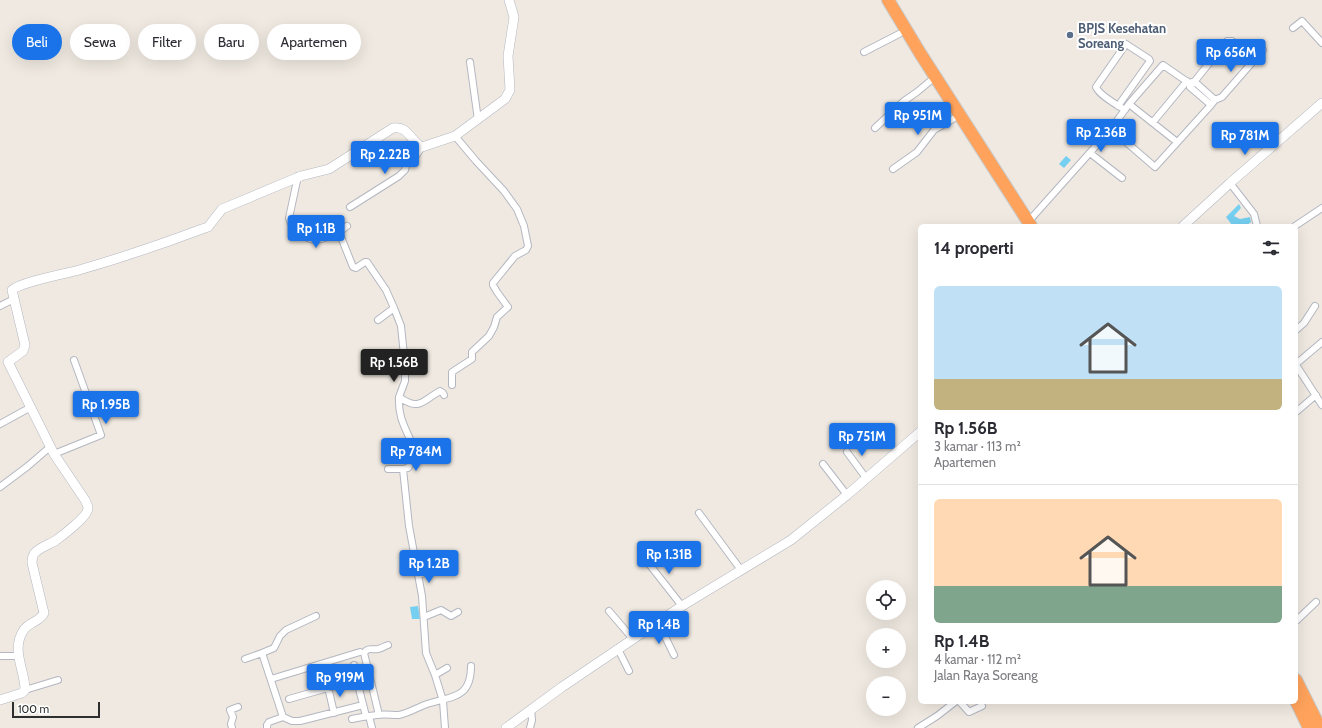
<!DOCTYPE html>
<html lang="id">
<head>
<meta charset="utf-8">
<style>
  :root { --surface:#fff; --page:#f7f7f7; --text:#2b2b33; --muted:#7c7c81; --line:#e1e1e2; --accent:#1a73e8 }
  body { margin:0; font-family:Cabin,sans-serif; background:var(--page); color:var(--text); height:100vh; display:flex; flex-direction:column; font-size:15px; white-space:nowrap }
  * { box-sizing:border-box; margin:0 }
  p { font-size:13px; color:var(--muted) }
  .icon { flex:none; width:22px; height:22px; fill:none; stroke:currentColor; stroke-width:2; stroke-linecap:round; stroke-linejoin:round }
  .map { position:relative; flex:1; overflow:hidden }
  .drawer { position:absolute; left:918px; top:224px; width:380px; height:480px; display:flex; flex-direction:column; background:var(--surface); border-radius:6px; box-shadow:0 4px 16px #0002 }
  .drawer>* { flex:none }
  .top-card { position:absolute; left:12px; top:24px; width:380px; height:36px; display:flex; gap:8px }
  .controls { position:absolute; left:866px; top:580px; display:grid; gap:8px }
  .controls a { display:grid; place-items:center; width:40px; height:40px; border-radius:50%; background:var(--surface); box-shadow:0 4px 16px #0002; font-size:20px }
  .scale { position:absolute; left:12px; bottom:10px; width:88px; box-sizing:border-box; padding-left:4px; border:2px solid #2e2e2e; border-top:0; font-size:11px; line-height:14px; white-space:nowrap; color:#2e2e2e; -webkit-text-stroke:3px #fff; paint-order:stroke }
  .price { position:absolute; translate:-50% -34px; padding:0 9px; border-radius:4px; background:var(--accent); color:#fff; font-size:13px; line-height:26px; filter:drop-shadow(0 1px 2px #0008) }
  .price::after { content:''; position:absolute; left:50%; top:24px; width:12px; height:9px; margin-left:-6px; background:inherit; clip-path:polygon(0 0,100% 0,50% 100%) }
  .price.current { background:#222; color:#fff }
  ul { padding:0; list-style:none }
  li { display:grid; align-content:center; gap:8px; height:212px; padding:0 16px }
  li+li { border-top:1px solid var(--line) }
  li span { display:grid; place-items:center; height:124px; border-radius:6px; color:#555 }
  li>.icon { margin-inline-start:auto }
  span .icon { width:72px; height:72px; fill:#fffc; stroke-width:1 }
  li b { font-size:17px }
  h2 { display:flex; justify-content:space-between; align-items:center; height:48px; padding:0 16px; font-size:17px }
  .pill { padding:0 14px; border-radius:18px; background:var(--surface); box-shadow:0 4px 16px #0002; font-size:14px; line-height:36px }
  .pill.current { background:var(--accent); color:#fff }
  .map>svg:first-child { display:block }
  .water { fill:#75cff0 }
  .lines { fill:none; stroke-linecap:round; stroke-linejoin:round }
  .street-casing { stroke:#b4b7c1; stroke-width:8 }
  .secondary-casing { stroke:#b4b7c1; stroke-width:10 }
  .highway-casing { stroke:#c9c9c9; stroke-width:14 }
  .street { stroke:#fff; stroke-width:6 }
  .secondary { stroke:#fff; stroke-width:9 }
  .highway { stroke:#ffa35c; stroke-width:12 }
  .service-dot { fill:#5c6f8a; stroke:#fff; stroke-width:1.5 }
  .labels { text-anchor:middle; stroke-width:4; stroke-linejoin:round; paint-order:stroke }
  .service-label { font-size:13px; font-weight:bold; fill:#4e5e75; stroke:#fff; text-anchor:start }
</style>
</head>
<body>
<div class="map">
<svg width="1322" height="728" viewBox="0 0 1322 728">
  <rect width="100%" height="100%" fill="#efe9e1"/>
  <path class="water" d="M 1066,156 L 1071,160 L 1064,168 L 1059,164 Z
    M 1239,204 L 1241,208 L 1234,216 L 1240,219 L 1250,217 L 1251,222 L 1246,226 L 1232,225 L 1226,217 Z
    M 418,606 L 420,619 L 412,619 L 410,607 Z"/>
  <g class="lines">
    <defs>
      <path id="street" d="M 1293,28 L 1302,21 L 1322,43
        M 864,52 L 899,34
        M 470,62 L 478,120
        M 1192,82 L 1195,82 L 1215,100
        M 1190,87 L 1227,41 L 1232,41 L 1254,60
        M 1190,87 L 1211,105
        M 1129,104 L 1163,65 L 1189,83
        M 1118,106 L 1150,61 L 1149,59 L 1126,44 L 1096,87 C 1099,95 1117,105 1125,110
        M 1153,122 L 1187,81
        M 875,128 L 904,101 L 917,92 L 929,82
        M 1111,129 L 1155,167 L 1211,105 L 1215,100 L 1222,97 L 1263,50
        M 1090,153 L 1122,178
        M 893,169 L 917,152 L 934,130 L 953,119
        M 298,176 L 289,218 C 292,229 305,240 317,240 C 324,239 332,235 339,232 L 353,267 L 356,268 L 365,262 L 367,262 L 386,290 L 394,308 L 378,320
        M 1230,183 L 1254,214 L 1257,226
        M 350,207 L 399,176 L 405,170 L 407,162 L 415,157 L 422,147
        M 1028,222 L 1111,129 L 1129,104 L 1177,142
        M 1295,226 L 1322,208
        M 339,232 L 347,226
        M 0,306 L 14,299
        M 394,308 L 401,326 L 405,365 L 405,381 L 399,397 C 420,412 423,400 440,391 L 443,393 L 444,395
        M 1296,330 L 1304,323 L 1315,306
        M 1296,364 L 1322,342
        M 1296,365 L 1322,405
        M 452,385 L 452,372 L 472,359 L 472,352 L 489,336 L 494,327 L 497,317 L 508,307 L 497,292 L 493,285 L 493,283 L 515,256 L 526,250 L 528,246 L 524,226 L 517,209 L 504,191 L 476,161 L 455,136
        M 399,397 C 398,414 403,424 410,439
        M 1296,412 L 1316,395
        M 0,424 L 31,407
        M 847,452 L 866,478
        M 54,454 L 101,435 L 74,360
        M 823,464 L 847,495
        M 388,469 L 403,469 L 409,526 L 422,596 L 426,653 L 435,675 L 443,701 L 445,728
        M 403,469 L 408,468 L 416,455
        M 0,487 L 28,466 L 50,447
        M 699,513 L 741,570
        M 642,555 L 682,606
        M 418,575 L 452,565
        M 609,611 L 633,639
        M 424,617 L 441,610 L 451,616 L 458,612
        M 1296,621 L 1316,602
        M 658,622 L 674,655
        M 618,649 L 629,671
        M 0,656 L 18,656
        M 245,659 L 262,653
        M 354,665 L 357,681
        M 435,675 L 447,668
        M 271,679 L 360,652
        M 328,687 L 334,713
        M 25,690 L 58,680
        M 289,699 L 356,680 L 357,681 L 366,716
        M 960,702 L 969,712 L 982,706
        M 379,715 L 364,653 C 368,647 372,650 378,649 C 382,648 385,646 388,645
        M 369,716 L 372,728
        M 283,717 L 262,653 L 274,648 L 280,636 L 286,630 L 316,616
        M 352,719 C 361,717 369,716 377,715 C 384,714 391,715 399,715 C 409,713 418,707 427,704 C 452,696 471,699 471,666
        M 232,728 L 231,724 L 233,717 L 230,710 L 238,707
        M 267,728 L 267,725 L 269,722 L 283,717 L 292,721 L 300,721 L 363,705
        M 530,728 L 532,720 L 531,709
        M 918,728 L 937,716 L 955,702"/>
      <path id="secondary" d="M 1183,226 L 1230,183 L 1322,103
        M 0,700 L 22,693 L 25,690 C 25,670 11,651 23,631 C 28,622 40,622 44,613 L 32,563 C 32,560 32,557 34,554 C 38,548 48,545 55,541 C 62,536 87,517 88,509 C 88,505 86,502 85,500 L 54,454 L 8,362 L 23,351 L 25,345 L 12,290 C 21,282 65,274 79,270 C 121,258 162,244 202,229 L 208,227 L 222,209 L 301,176 L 329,169 L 393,128 C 407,125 411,141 422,147 L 455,136 L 505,99 L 510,90 L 508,56 L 514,17 L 509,0
        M 506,728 L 562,687 L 682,606 L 791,540 L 847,495 L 920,432"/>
      <path id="highway" d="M 888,0 L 920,53 L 1031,226
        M 1296,680 L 1320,728
        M 1296,701 L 1309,728"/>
    </defs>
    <use href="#street" class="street-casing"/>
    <use href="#secondary" class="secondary-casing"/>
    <use href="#highway" class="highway-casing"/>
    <use href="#street" class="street"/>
    <use href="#secondary" class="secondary"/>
    <use href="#highway" class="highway"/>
  </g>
  <circle class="service-dot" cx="1070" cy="35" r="4"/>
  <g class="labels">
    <g class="service-label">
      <text x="1078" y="33">BPJS Kesehatan<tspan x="1078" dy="15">Soreang</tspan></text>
    </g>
  </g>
</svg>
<div class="controls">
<a><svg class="icon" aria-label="locate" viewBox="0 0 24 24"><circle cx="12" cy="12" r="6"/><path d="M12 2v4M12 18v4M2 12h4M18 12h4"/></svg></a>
<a>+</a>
<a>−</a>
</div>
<div class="scale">100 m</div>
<b class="price" style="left:1231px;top:73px">Rp 656M</b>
<b class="price" style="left:918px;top:136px">Rp 951M</b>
<b class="price" style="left:1101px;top:153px">Rp 2.36B</b>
<b class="price" style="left:1245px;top:156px">Rp 781M</b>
<b class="price" style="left:385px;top:175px">Rp 2.22B</b>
<b class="price" style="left:316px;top:249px">Rp 1.1B</b>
<b class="price current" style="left:394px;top:383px">Rp 1.56B</b>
<b class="price" style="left:106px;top:425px">Rp 1.95B</b>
<b class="price" style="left:862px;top:457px">Rp 751M</b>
<b class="price" style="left:416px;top:472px">Rp 784M</b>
<b class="price" style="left:669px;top:575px">Rp 1.31B</b>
<b class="price" style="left:429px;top:584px">Rp 1.2B</b>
<b class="price" style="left:659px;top:645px">Rp 1.4B</b>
<b class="price" style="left:340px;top:698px">Rp 919M</b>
<div class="top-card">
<a class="pill current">Beli</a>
<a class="pill">Sewa</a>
<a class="pill">Filter</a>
<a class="pill">Baru</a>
<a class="pill">Apartemen</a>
</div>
<section class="drawer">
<h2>14 properti<svg class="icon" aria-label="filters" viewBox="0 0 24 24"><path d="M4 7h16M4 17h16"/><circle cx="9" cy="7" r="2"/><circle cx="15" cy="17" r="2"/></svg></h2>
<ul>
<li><span style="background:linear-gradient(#bfe0f5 75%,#c2b280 0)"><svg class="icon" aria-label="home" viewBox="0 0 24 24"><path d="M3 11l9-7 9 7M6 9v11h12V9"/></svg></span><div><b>Rp 1.56B</b><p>3 kamar · 113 m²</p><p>Apartemen</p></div></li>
<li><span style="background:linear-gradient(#ffd9b3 70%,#7fa58c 0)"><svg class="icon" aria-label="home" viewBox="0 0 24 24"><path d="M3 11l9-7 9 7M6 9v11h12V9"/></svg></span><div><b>Rp 1.4B</b><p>4 kamar · 112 m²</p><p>Jalan Raya Soreang</p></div></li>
</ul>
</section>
</div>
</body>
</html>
